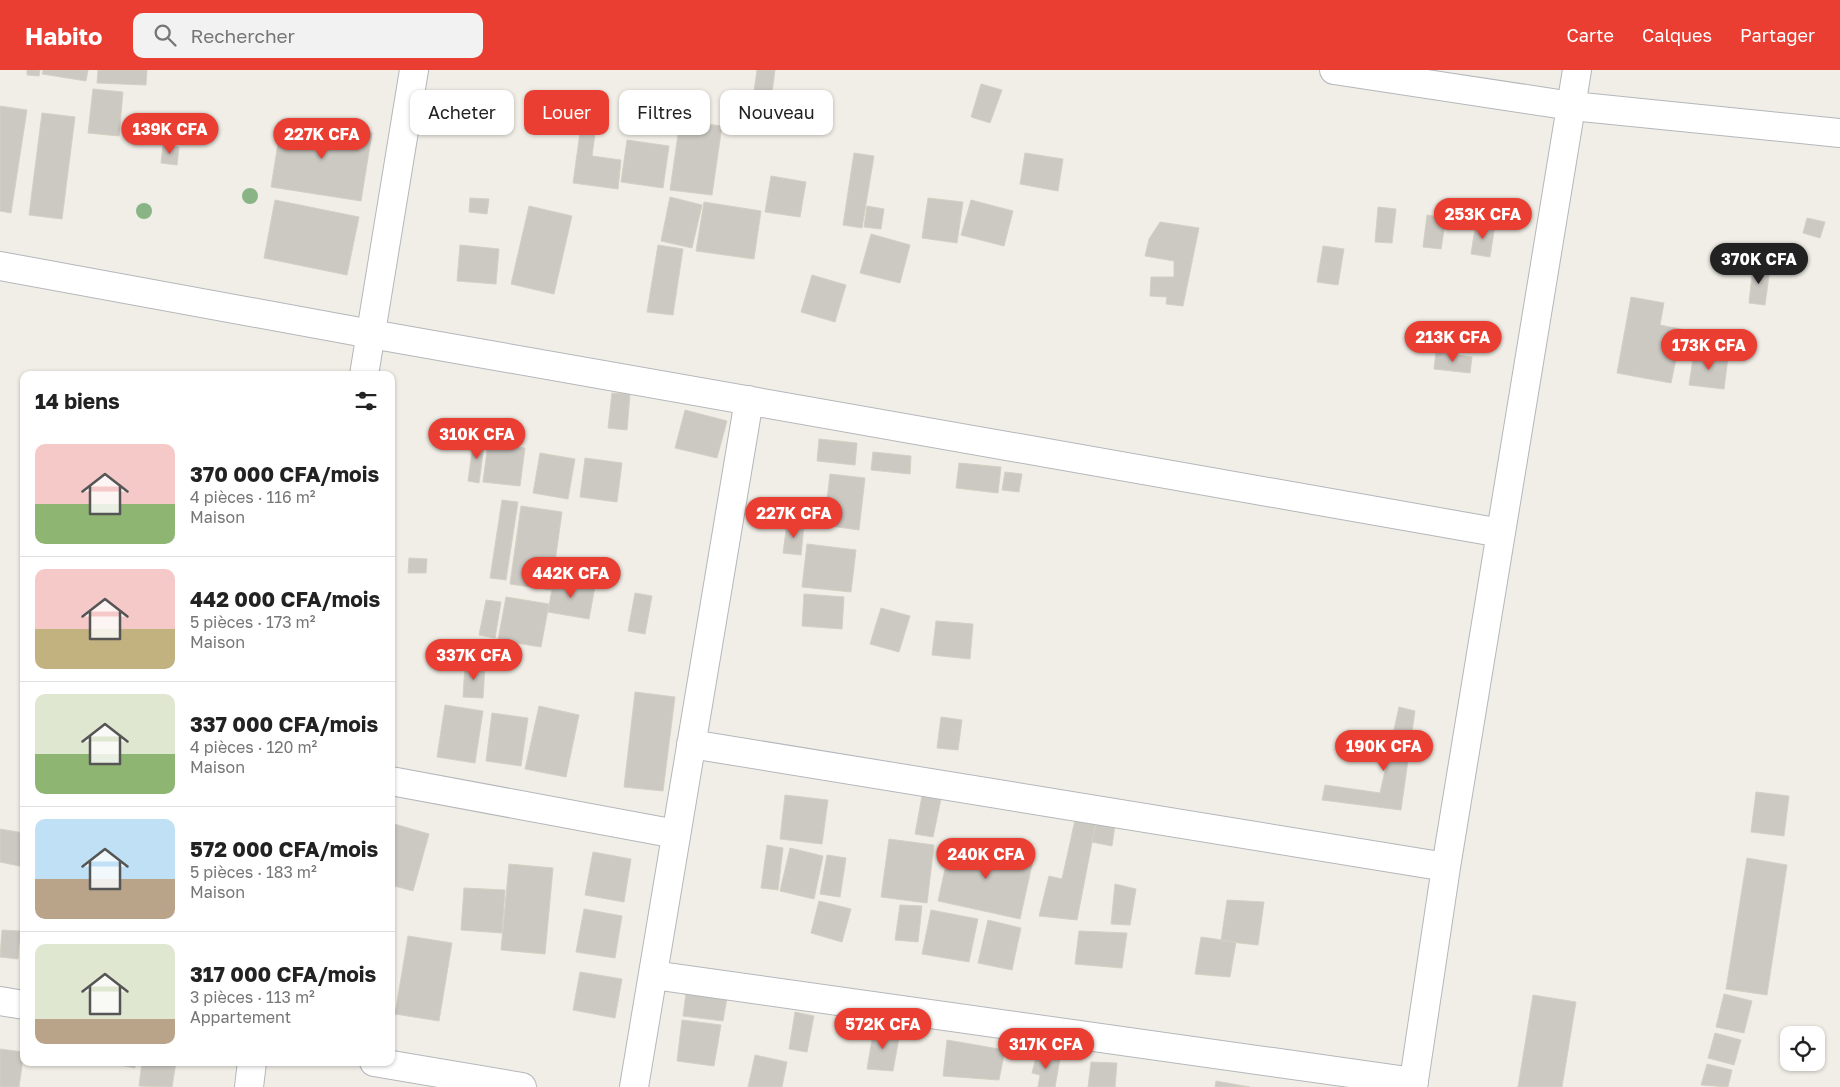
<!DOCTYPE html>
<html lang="fr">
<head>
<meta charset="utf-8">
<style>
  :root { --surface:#fff; --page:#f2f2f2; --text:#222; --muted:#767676; --line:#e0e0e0; --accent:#ea3e32 }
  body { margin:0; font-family:"Golos Text",sans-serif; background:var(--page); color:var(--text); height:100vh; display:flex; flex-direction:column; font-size:19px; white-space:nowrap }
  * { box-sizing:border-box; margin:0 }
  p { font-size:16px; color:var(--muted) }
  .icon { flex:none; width:28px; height:28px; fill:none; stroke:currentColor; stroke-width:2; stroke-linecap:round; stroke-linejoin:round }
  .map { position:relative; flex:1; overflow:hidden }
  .side { position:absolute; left:20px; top:301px; width:375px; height:695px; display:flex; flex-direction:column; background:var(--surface); border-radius:10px; box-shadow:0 1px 4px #0004 }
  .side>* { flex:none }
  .top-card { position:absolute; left:410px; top:20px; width:475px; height:45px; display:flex; gap:10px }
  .controls { position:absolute; left:1780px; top:956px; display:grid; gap:10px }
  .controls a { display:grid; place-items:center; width:45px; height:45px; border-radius:10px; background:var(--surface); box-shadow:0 1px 4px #0004; font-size:25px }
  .price { position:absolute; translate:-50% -42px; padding:0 11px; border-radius:18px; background:var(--accent); color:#fff; font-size:16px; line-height:32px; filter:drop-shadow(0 1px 2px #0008) }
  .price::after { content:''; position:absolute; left:50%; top:30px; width:15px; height:11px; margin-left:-8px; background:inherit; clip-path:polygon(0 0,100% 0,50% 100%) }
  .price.active { background:#222; color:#fff }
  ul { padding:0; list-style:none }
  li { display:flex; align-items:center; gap:15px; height:125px; padding:0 15px }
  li+li { border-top:1px solid var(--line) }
  li span { display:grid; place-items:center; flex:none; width:140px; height:100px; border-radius:10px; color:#555 }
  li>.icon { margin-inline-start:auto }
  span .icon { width:60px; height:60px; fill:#fffc; stroke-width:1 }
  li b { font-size:21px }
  h2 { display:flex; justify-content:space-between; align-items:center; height:60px; padding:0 15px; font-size:21px }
  .chip { padding:0 18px; border-radius:10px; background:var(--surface); box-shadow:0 1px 4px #0004; font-size:18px; line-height:45px }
  .chip.active { background:var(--accent); color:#fff }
  header { display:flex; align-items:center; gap:30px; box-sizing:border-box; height:70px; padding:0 25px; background:var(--accent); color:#fff }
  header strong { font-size:24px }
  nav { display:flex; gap:28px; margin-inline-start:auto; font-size:18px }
  .search { width:350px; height:45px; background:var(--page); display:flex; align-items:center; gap:12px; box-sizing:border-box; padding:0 18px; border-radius:10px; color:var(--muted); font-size:19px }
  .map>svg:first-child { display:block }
  .building { fill:#ccc9c3; stroke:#d5d0c4 }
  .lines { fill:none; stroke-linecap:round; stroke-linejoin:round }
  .street-casing { stroke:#b4b7bb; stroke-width:30 }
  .street { stroke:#fff; stroke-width:28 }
  .tree { fill:#89b586 }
</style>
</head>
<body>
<header>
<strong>Habito</strong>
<div class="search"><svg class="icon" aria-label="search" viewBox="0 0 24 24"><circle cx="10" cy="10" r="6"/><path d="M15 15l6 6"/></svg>Rechercher</div>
<nav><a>Carte</a><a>Calques</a><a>Partager</a></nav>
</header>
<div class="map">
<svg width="1840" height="1017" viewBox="0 0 1840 1017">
  <rect width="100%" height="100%" fill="#f0eee6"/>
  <path class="building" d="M 27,0 L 40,0 L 39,6 L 27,5 Z
    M 43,0 L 88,0 L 86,11 L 42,4 Z
    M 98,0 L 147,0 L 146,15 L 97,13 Z
    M 757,0 L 775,0 L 771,31 L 753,28 Z
    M 981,14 L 1002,20 L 990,53 L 971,47 Z
    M 93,19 L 123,22 L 119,66 L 88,63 Z
    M 0,36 L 27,40 L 11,143 L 0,141 Z
    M 42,43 L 75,47 L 62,149 L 29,145 Z
    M 582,48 L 597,50 L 592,86 L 621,90 L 618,119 L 573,113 Z
    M 282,49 L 372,63 L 361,131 L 271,117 Z
    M 680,51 L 722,56 L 712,125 L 670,120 Z
    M 627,70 L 669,76 L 663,118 L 621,112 Z
    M 163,75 L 179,77 L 177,95 L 161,93 Z
    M 854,83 L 874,86 L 862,158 L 843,155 Z
    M 1025,83 L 1063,89 L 1058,121 L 1020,114 Z
    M 771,106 L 806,112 L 800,147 L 765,142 Z
    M 670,127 L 702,135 L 692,178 L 661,171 Z
    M 470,128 L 489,129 L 487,144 L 469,142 Z
    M 928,128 L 963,132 L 957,173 L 922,168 Z
    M 275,130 L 359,147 L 347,205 L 264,188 Z
    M 971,130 L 1013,141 L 1004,176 L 961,165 Z
    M 704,132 L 761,141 L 754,189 L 696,181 Z
    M 529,136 L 572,146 L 554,224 L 511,214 Z
    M 867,136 L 884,139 L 881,159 L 864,157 Z
    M 1378,137 L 1396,139 L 1392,173 L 1375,172 Z
    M 1427,145 L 1446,148 L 1441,179 L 1423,177 Z
    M 1807,148 L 1825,152 L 1820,168 L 1803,163 Z
    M 1160,152 L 1199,158 L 1183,236 L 1166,234 L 1167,227 L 1150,226 L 1151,207 L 1174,207 L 1174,191 L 1145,186 L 1149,169 Z
    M 1476,152 L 1495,155 L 1490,187 L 1471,184 Z
    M 871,164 L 910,175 L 900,213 L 860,203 Z
    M 460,175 L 499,179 L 496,214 L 457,211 Z
    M 658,175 L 683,179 L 673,245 L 647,242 Z
    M 1323,176 L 1344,179 L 1338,215 L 1317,212 Z
    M 1753,196 L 1770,198 L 1765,235 L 1749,233 Z
    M 812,205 L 846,215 L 835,252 L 801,242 Z
    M 1631,227 L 1664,233 L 1660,255 L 1690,261 L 1686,280 L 1678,279 L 1671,313 L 1617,303 Z
    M 1436,282 L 1472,287 L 1470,303 L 1434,299 Z
    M 1694,282 L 1728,287 L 1724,319 L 1689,315 Z
    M 612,323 L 630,324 L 627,360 L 608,358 Z
    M 685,340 L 727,351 L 717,388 L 675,378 Z
    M 474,367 L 485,369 L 479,413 L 468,411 Z
    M 819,369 L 857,373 L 855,395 L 817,391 Z
    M 488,373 L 525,378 L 520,416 L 483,412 Z
    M 873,382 L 911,386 L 910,404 L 871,400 Z
    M 540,383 L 575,389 L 568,429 L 533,423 Z
    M 585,388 L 622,393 L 617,432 L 580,427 Z
    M 959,393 L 1001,397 L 998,423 L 956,418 Z
    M 1005,402 L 1022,404 L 1019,422 L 1002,420 Z
    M 830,404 L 865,408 L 859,460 L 824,455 Z
    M 502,430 L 518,432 L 506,510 L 490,508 Z
    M 521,436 L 562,442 L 551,520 L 510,514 Z
    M 787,453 L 804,455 L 801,485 L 783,483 Z
    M 807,474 L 856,480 L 851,522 L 802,517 Z
    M 409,488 L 427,489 L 426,503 L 408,503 Z
    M 554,508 L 595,516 L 589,549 L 548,542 Z
    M 635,523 L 652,526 L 645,564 L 628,561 Z
    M 804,524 L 844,527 L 842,559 L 802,556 Z
    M 506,527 L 549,534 L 541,577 L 498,570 Z
    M 486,530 L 501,532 L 495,568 L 479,565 Z
    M 881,538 L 910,546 L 899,582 L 870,574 Z
    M 936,551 L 973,554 L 970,589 L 932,585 Z
    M 465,594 L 485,594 L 483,628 L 463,627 Z
    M 635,622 L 675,627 L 663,721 L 624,717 Z
    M 445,635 L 483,641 L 475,693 L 437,687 Z
    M 539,636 L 579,645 L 566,707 L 525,699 Z
    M 1399,637 L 1415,641 L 1401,740 L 1322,730 L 1325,715 L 1380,723 Z
    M 492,643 L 528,648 L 521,696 L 486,691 Z
    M 941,647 L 962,650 L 958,680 L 937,678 Z
    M 1756,722 L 1789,726 L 1784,766 L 1751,762 Z
    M 785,725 L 828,730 L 822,774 L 780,769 Z
    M 922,726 L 941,729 L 933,767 L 915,764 Z
    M 1075,750 L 1096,752 L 1077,850 L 1039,846 L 1049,806 L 1062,809 Z
    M 1096,752 L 1115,755 L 1112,776 L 1092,772 Z
    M 391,753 L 429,764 L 413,821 L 391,815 Z
    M 0,759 L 24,763 L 24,797 L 0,792 Z
    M 889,769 L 934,775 L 927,833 L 881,827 Z
    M 951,772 L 1033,790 L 1020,849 L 938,831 Z
    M 767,775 L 783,778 L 778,820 L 761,818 Z
    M 790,778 L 823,786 L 814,829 L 780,821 Z
    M 593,782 L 631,789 L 624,832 L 585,825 Z
    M 827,785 L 846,788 L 840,827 L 820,824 Z
    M 1747,788 L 1787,795 L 1767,925 L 1726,919 Z
    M 509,794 L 553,798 L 545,884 L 501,880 Z
    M 1115,814 L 1136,819 L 1130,855 L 1111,854 Z
    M 464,818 L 505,820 L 502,863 L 461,860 Z
    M 1227,830 L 1264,832 L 1258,875 L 1221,871 Z
    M 819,831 L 851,839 L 842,872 L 811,863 Z
    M 900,835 L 922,836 L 918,872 L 895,870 Z
    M 584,839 L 622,846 L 615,888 L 576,882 Z
    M 931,840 L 978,849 L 969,892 L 922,884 Z
    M 22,842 L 24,842 L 24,857 L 21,857 Z
    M 988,850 L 1021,858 L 1012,900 L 978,893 Z
    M 2,860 L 20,861 L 18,889 L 0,887 Z
    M 1079,861 L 1127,863 L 1122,898 L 1075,894 Z
    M 408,866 L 452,873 L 439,951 L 395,944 Z
    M 1201,867 L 1236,872 L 1230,907 L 1195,904 Z
    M 580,902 L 622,909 L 615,948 L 573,940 Z
    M 686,923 L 727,928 L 723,951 L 683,946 Z
    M 1724,924 L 1752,931 L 1744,963 L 1716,957 Z
    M 1533,925 L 1576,932 L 1562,1017 L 1518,1017 Z
    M 795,942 L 814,946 L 807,982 L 789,979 Z
    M 682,950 L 721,955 L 714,996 L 677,991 Z
    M 874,958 L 900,962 L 893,1001 L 867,999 Z
    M 1715,963 L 1741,970 L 1734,995 L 1708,988 Z
    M 947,970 L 1005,980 L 999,1010 L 943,1006 Z
    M 0,979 L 24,982 L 19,1017 L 0,1017 Z
    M 1037,983 L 1060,989 L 1055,1017 L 1038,1017 L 1040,1005 L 1032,1003 Z
    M 755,985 L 787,992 L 782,1017 L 748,1017 Z
    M 120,992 L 135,992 L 135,998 L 120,995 Z
    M 142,992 L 176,992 L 172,1017 L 139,1016 Z
    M 1091,992 L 1117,993 L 1115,1017 L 1088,1017 Z
    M 1707,994 L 1732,1000 L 1728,1017 L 1701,1015 Z
    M 1216,1011 L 1250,1017 L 1215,1017 Z"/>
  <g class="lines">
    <defs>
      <path id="street" d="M 1334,0 L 1572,36 L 1840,63
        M 0,196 L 371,264 L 1501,463
        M 364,305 L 414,0
        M 691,674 L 1446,797
        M 391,711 L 676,764
        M 653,905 L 1414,1012
        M 0,931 L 24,935
        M 374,992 L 522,1017
        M 249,1017 L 252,992
        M 634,1017 L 749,330
        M 1413,1017 L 1446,797 L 1577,0"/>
    </defs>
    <use href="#street" class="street-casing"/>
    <use href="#street" class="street"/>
  </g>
  <g class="tree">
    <circle cx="250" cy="126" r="8"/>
    <circle cx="144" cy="141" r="8"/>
  </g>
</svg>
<div class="controls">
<a><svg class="icon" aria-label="locate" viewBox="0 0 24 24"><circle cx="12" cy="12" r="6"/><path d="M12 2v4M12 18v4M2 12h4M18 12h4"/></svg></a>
</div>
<b class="price" style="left:170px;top:85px">139K CFA</b>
<b class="price" style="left:322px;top:90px">227K CFA</b>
<b class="price" style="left:1483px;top:170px">253K CFA</b>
<b class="price active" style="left:1759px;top:215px">370K CFA</b>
<b class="price" style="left:1453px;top:293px">213K CFA</b>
<b class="price" style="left:1709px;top:301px">173K CFA</b>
<b class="price" style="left:477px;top:390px">310K CFA</b>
<b class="price" style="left:794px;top:469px">227K CFA</b>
<b class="price" style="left:571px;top:529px">442K CFA</b>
<b class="price" style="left:474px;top:611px">337K CFA</b>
<b class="price" style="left:1384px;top:702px">190K CFA</b>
<b class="price" style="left:986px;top:810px">240K CFA</b>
<b class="price" style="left:883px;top:980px">572K CFA</b>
<b class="price" style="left:1046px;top:1000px">317K CFA</b>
<div class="top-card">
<a class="chip">Acheter</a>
<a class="chip active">Louer</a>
<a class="chip">Filtres</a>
<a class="chip">Nouveau</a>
</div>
<section class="side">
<h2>14 biens<svg class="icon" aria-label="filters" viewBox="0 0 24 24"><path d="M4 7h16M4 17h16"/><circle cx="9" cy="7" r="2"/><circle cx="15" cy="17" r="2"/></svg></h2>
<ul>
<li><span style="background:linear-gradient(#f6c9c9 60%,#8fb573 0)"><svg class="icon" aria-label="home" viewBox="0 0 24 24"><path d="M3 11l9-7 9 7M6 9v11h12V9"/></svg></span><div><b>370 000 CFA/mois</b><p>4 pièces · 116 m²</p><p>Maison</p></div></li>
<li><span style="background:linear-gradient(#f6c9c9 60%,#c2b280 0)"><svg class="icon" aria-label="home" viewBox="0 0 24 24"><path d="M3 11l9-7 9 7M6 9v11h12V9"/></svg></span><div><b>442 000 CFA/mois</b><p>5 pièces · 173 m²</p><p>Maison</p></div></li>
<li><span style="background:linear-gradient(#dfe7d0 60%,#8fb573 0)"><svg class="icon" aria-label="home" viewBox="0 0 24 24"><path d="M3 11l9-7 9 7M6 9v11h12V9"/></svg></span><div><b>337 000 CFA/mois</b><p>4 pièces · 120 m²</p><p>Maison</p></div></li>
<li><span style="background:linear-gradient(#bfe0f5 60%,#b9a48a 0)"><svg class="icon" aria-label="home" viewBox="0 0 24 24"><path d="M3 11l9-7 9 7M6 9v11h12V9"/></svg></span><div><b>572 000 CFA/mois</b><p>5 pièces · 183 m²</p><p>Maison</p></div></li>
<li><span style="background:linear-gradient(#dfe7d0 75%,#b9a48a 0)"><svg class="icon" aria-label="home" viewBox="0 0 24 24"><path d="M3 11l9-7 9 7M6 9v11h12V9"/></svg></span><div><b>317 000 CFA/mois</b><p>3 pièces · 113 m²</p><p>Appartement</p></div></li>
</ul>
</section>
</div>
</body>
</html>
